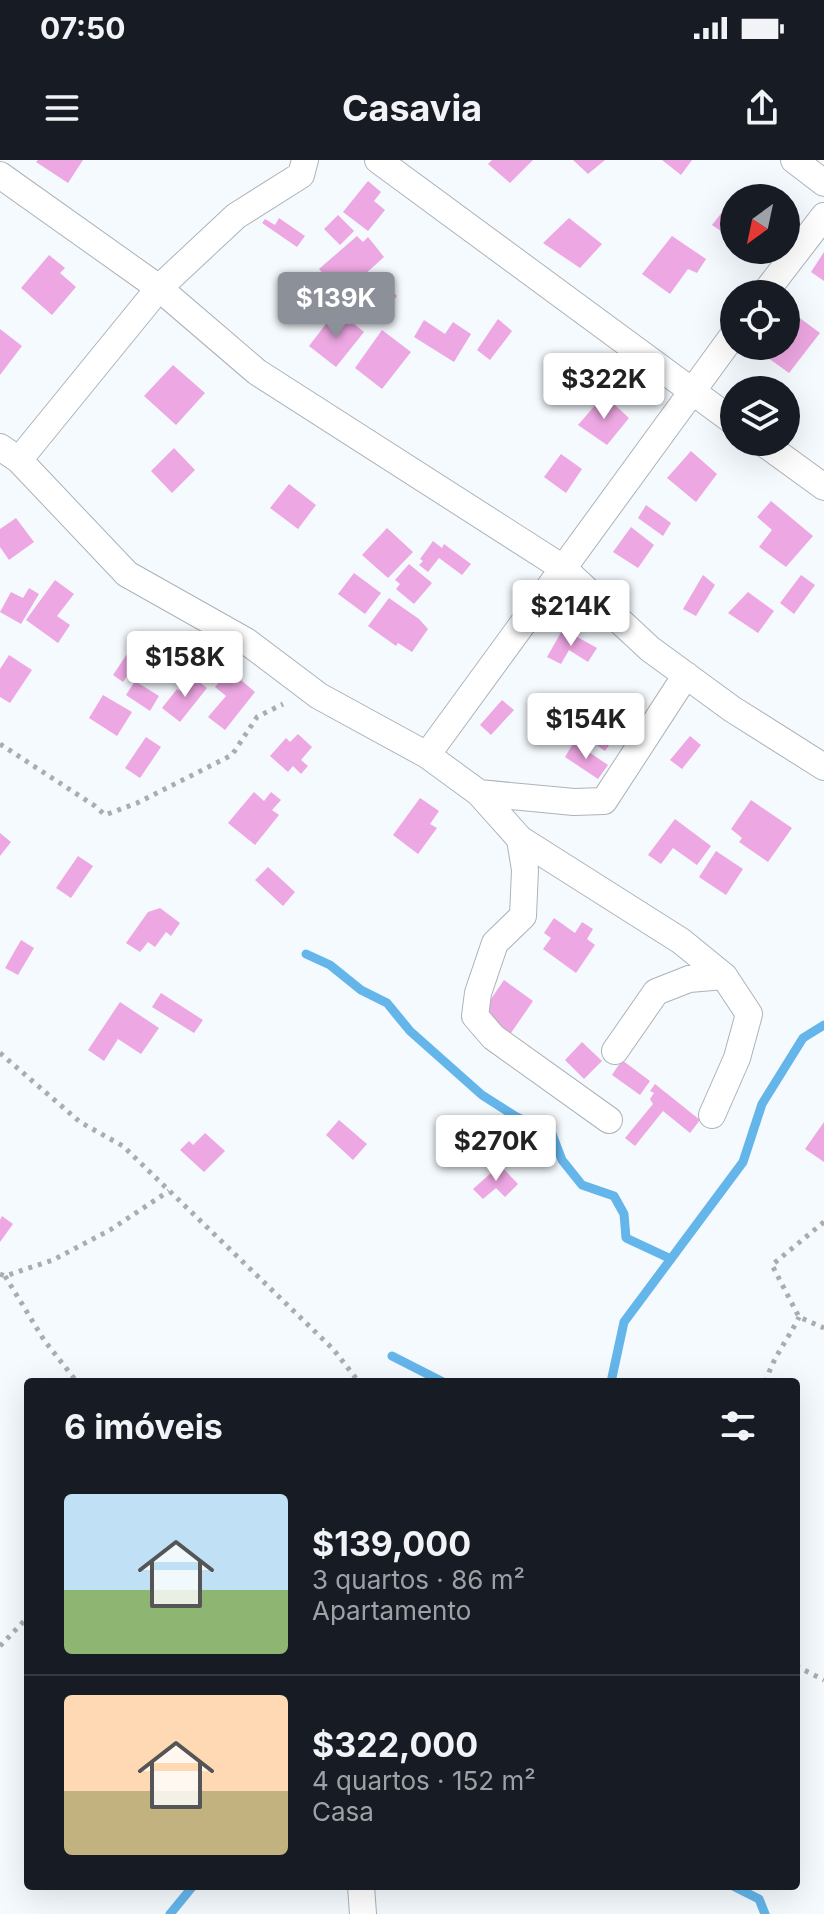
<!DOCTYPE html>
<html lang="pt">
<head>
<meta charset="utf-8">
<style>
  :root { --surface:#171b24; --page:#20242c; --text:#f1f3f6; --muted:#9ea1a6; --line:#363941; --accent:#8c9099 }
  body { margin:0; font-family:Inter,sans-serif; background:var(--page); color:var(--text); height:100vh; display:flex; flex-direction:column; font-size:30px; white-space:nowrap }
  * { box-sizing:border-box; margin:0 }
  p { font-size:26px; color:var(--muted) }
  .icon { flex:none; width:44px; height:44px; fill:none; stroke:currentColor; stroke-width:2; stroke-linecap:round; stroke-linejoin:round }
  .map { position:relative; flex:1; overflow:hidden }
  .side { position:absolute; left:24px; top:1218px; width:776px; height:512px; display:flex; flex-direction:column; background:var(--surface); border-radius:8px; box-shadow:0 8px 32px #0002 }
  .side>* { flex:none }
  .needle { width:52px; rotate:213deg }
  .buttons { position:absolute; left:720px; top:24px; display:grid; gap:16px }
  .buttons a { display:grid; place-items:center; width:80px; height:80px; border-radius:50%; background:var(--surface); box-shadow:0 8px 32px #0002; font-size:40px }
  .price { position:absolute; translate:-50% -68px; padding:0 18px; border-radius:8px; background:#fff; color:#222; font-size:26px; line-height:52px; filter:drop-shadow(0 2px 4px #0008) }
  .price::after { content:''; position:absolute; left:50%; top:48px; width:24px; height:18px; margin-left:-12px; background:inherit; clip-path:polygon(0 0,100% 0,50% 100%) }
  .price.on { background:var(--accent); color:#fff }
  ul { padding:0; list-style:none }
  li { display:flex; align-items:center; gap:24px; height:200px; padding:0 40px }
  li+li { border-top:2px solid var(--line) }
  li span { display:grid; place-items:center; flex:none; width:224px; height:160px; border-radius:8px; color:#555 }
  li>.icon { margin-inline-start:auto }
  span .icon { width:96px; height:96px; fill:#fffc; stroke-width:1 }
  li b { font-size:34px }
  h2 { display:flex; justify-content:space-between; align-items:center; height:96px; padding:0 40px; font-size:34px }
  .status { display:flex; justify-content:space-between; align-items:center; height:56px; padding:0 40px; background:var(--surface); direction:ltr }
  .status svg { height:22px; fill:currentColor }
  header { display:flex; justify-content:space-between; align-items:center; height:104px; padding:0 40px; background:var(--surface); font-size:36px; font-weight:700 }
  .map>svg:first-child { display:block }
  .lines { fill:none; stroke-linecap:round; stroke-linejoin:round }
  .stream { stroke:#63b5ea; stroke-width:9 }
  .building { fill:#eda7e2 }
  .minor-casing { stroke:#abb3ba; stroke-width:28 }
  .path { stroke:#a9adb0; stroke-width:5; stroke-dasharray:4 6; stroke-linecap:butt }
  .minor { stroke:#fff; stroke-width:26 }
</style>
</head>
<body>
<div class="status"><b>07:50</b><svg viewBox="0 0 49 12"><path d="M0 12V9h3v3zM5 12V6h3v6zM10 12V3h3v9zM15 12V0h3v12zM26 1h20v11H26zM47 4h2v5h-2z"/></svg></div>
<header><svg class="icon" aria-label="menu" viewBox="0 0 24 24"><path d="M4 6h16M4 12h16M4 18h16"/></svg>Casavia<svg class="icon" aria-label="share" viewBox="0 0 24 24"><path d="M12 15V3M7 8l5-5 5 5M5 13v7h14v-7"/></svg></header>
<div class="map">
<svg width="824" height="1754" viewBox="0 0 824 1754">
  <rect width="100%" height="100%" fill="#f5fafe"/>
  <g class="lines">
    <path class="stream" d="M 306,794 L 330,805 L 361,830 L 387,843 L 410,871 L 482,935 L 515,956 L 552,974 L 562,1000 L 582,1025 L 614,1036 L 624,1054 L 626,1078 L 671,1099
      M 392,1196 L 443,1222
      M 611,1222 L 624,1162 L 743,1002 L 762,944 L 803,878 L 824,865
      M 733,1726 L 759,1739 L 765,1754
      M 170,1754 L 193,1726"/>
  </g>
  <path class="building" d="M 38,0 L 83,0 L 68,23 L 36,2 Z
    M 492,0 L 533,0 L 510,23 L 488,4 Z
    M 573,0 L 605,0 L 588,14 Z
    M 662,0 L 692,0 L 681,15 Z
    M 368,21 L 381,32 L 374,41 L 385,50 L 368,71 L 343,52 Z
    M 734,37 L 734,80 L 712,65 Z
    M 338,55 L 354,71 L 340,85 L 324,69 Z
    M 279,58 L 305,76 L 297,87 L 262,63 L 265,59 L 275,65 Z
    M 569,58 L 602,84 L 580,108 L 543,83 Z
    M 357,76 L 363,82 L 368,77 L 384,97 L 342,135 L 319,109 Z
    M 672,76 L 706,99 L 697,113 L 688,109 L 670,134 L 642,114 Z
    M 824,92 L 824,121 L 811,112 Z
    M 49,95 L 65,108 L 60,113 L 76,127 L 52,155 L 21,128 Z
    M 376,116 L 397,136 L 384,150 L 364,130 Z
    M 793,153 L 820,173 L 789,213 L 760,192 L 765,186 L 786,186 L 786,161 Z
    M 343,155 L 364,172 L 336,207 L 309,186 L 329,160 L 335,164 Z
    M 498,159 L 512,171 L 490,200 L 477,190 Z
    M 424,160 L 445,174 L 453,162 L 471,174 L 454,202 L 414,177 Z
    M 0,169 L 22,186 L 0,215 Z
    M 382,170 L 411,192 L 382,229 L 355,208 Z
    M 173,205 L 205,233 L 176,265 L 144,236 Z
    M 604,235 L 629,258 L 607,285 L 578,265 Z
    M 174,288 L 195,310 L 172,333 L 151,311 Z
    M 691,291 L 717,314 L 696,342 L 667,318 Z
    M 561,294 L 582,309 L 566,333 L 544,317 Z
    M 289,324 L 316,345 L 298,369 L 270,348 Z
    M 771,341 L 813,376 L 786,407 L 759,387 L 772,370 L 757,357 Z
    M 646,345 L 671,363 L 663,376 L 638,358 Z
    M 16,358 L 34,382 L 9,400 L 0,387 L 0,369 Z
    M 631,367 L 654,385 L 638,408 L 613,392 Z
    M 387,368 L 413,392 L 388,418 L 362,395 Z
    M 433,381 L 442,388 L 444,384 L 471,404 L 462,415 L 439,398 L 428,412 L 419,405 L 423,401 L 420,399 Z
    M 409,404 L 432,423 L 414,444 L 396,429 L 400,424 L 395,420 Z
    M 354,413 L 381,433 L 365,454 L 338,434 Z
    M 703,415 L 715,425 L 696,456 L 683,449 Z
    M 801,415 L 815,425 L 794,454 L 780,443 Z
    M 55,420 L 74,434 L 57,456 L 70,465 L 58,483 L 26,460 Z
    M 29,428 L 39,434 L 21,464 L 0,452 L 11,432 L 23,438 Z
    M 748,432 L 774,451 L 758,473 L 728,453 Z
    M 389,438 L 419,459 L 428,469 L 412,492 L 398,483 L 396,486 L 368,466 Z
    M 563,469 L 597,488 L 588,502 L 569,490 L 561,504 L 547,497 Z
    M 143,481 L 148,485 L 123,522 L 113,515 L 133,485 L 138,488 Z
    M 9,495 L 32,510 L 10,543 L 0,537 L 0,509 Z
    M 216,495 L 225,502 L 216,513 L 208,507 Z
    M 229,510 L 255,532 L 225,570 L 208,557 L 226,536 L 215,527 Z
    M 192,516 L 207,528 L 180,562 L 162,548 L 177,529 L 180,531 Z
    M 135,521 L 159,536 L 150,551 L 126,535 Z
    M 103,535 L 132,552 L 117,576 L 89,558 Z
    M 605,535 L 631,553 L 605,591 L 592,582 L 598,572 L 585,563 Z
    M 502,540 L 514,550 L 491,575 L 480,565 Z
    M 298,574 L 312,587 L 301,600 L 308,606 L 301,614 L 293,606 L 288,612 L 270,596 L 286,578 L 290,582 Z
    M 690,576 L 701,585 L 682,609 L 670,600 Z
    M 146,577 L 161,587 L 140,618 L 125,608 Z
    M 574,582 L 608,605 L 598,619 L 565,597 Z
    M 254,632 L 264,641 L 271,632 L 281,640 L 272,650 L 279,655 L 255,685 L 228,663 Z
    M 420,638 L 439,651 L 430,664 L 437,668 L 418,694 L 393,675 Z
    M 751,640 L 792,668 L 768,702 L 739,682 L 742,678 L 731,669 Z
    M 675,659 L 711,686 L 697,705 L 673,688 L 661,704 L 648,695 Z
    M 0,673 L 11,682 L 0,696 Z
    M 716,691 L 743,709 L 726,735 L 699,717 Z
    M 78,696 L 93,706 L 71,738 L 56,728 Z
    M 268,707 L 295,732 L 283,746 L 255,720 Z
    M 160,748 L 180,763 L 171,776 L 166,772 L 155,787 L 148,782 L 140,792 L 126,783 L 148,752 Z
    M 554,758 L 575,773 L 582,762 L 593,769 L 587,779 L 595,785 L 576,813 L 543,789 L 551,778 L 544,773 Z
    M 21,780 L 34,788 L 18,815 L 5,808 Z
    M 504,820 L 533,841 L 511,873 L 482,852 Z
    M 161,833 L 203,860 L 194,873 L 152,847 Z
    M 120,842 L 159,868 L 141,894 L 118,879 L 104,901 L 88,890 Z
    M 582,882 L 602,901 L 584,919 L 565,900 Z
    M 622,900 L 650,921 L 640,935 L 612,915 Z
    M 655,924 L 700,960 L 690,973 L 663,951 L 635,986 L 625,978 L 653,944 L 650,939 L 654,933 L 650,931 Z
    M 339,960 L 367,984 L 353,1000 L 326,975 Z
    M 824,962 L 824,1002 L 805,989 Z
    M 205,973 L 225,991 L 204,1012 L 180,990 L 189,981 L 193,985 Z
    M 500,1005 L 518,1024 L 505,1037 L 496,1028 L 483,1039 L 473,1029 Z
    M 2,1056 L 13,1064 L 0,1082 L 0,1060 Z"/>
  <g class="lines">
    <defs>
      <path id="minor" d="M 378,0 L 734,262
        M 794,0 L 824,23
        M 0,15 L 159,128 L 257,212 L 563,408 L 650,489 L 732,549 L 824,607
        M 764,134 L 824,56
        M 762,282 L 824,327
        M 0,287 L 19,300 L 127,414 L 246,481 L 319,536 L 427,595 L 479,633 L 574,642 L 604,641 L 686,515
        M 19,300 L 159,128 L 236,56 L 301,15 L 305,0
        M 427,595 L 734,174
        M 479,633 L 520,679 L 681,781 L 724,816 L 749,854 L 737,898 L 712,955
        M 520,679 L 525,710 L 523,756 L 495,783 L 478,833 L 475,856 L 493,877 L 609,960
        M 615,891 L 656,832 L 689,819 L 724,816
        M 361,1726 L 363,1754"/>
    </defs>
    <use href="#minor" class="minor-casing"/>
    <path class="path" d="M 0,584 L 95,646 L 105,655 L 137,643 L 232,595 L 257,557 L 283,544
      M 0,893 L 80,962 L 123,986 L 333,1189 L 359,1222
      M 824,1062 L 772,1105 L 799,1157 L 824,1168
      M 0,1114 L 5,1116 L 53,1100 L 110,1070 L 169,1031
      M 5,1116 L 44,1180 L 77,1222
      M 766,1222 C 772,1198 788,1180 799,1157
      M 0,1486 L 28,1457
      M 796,1506 L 824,1520"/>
    <use href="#minor" class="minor"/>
  </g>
</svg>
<div class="buttons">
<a><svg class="needle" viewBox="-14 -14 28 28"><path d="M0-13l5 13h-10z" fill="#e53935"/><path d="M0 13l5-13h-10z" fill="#9ea1a6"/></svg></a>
<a><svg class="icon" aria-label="locate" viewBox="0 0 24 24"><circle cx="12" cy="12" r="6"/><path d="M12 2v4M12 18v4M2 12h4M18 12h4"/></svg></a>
<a><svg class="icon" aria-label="layers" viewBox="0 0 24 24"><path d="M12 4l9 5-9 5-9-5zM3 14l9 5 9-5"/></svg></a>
</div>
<b class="price on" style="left:336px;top:180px">$139K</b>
<b class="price" style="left:604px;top:261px">$322K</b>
<b class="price" style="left:571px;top:488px">$214K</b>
<b class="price" style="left:185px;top:539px">$158K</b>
<b class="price" style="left:586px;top:601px">$154K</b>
<b class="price" style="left:496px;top:1023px">$270K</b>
<section class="side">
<h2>6 imóveis<svg class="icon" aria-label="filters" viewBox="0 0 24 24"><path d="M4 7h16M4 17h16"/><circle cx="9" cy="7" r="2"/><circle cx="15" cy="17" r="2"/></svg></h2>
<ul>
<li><span style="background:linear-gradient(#bfe0f5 60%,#8fb573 0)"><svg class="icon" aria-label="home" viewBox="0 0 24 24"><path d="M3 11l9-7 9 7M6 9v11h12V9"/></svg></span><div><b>$139,000</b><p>3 quartos · 86 m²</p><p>Apartamento</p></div></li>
<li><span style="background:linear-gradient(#ffd9b3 60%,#c2b280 0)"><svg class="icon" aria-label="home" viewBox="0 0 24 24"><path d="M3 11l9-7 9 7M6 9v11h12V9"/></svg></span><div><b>$322,000</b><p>4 quartos · 152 m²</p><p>Casa</p></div></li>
</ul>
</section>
</div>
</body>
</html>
